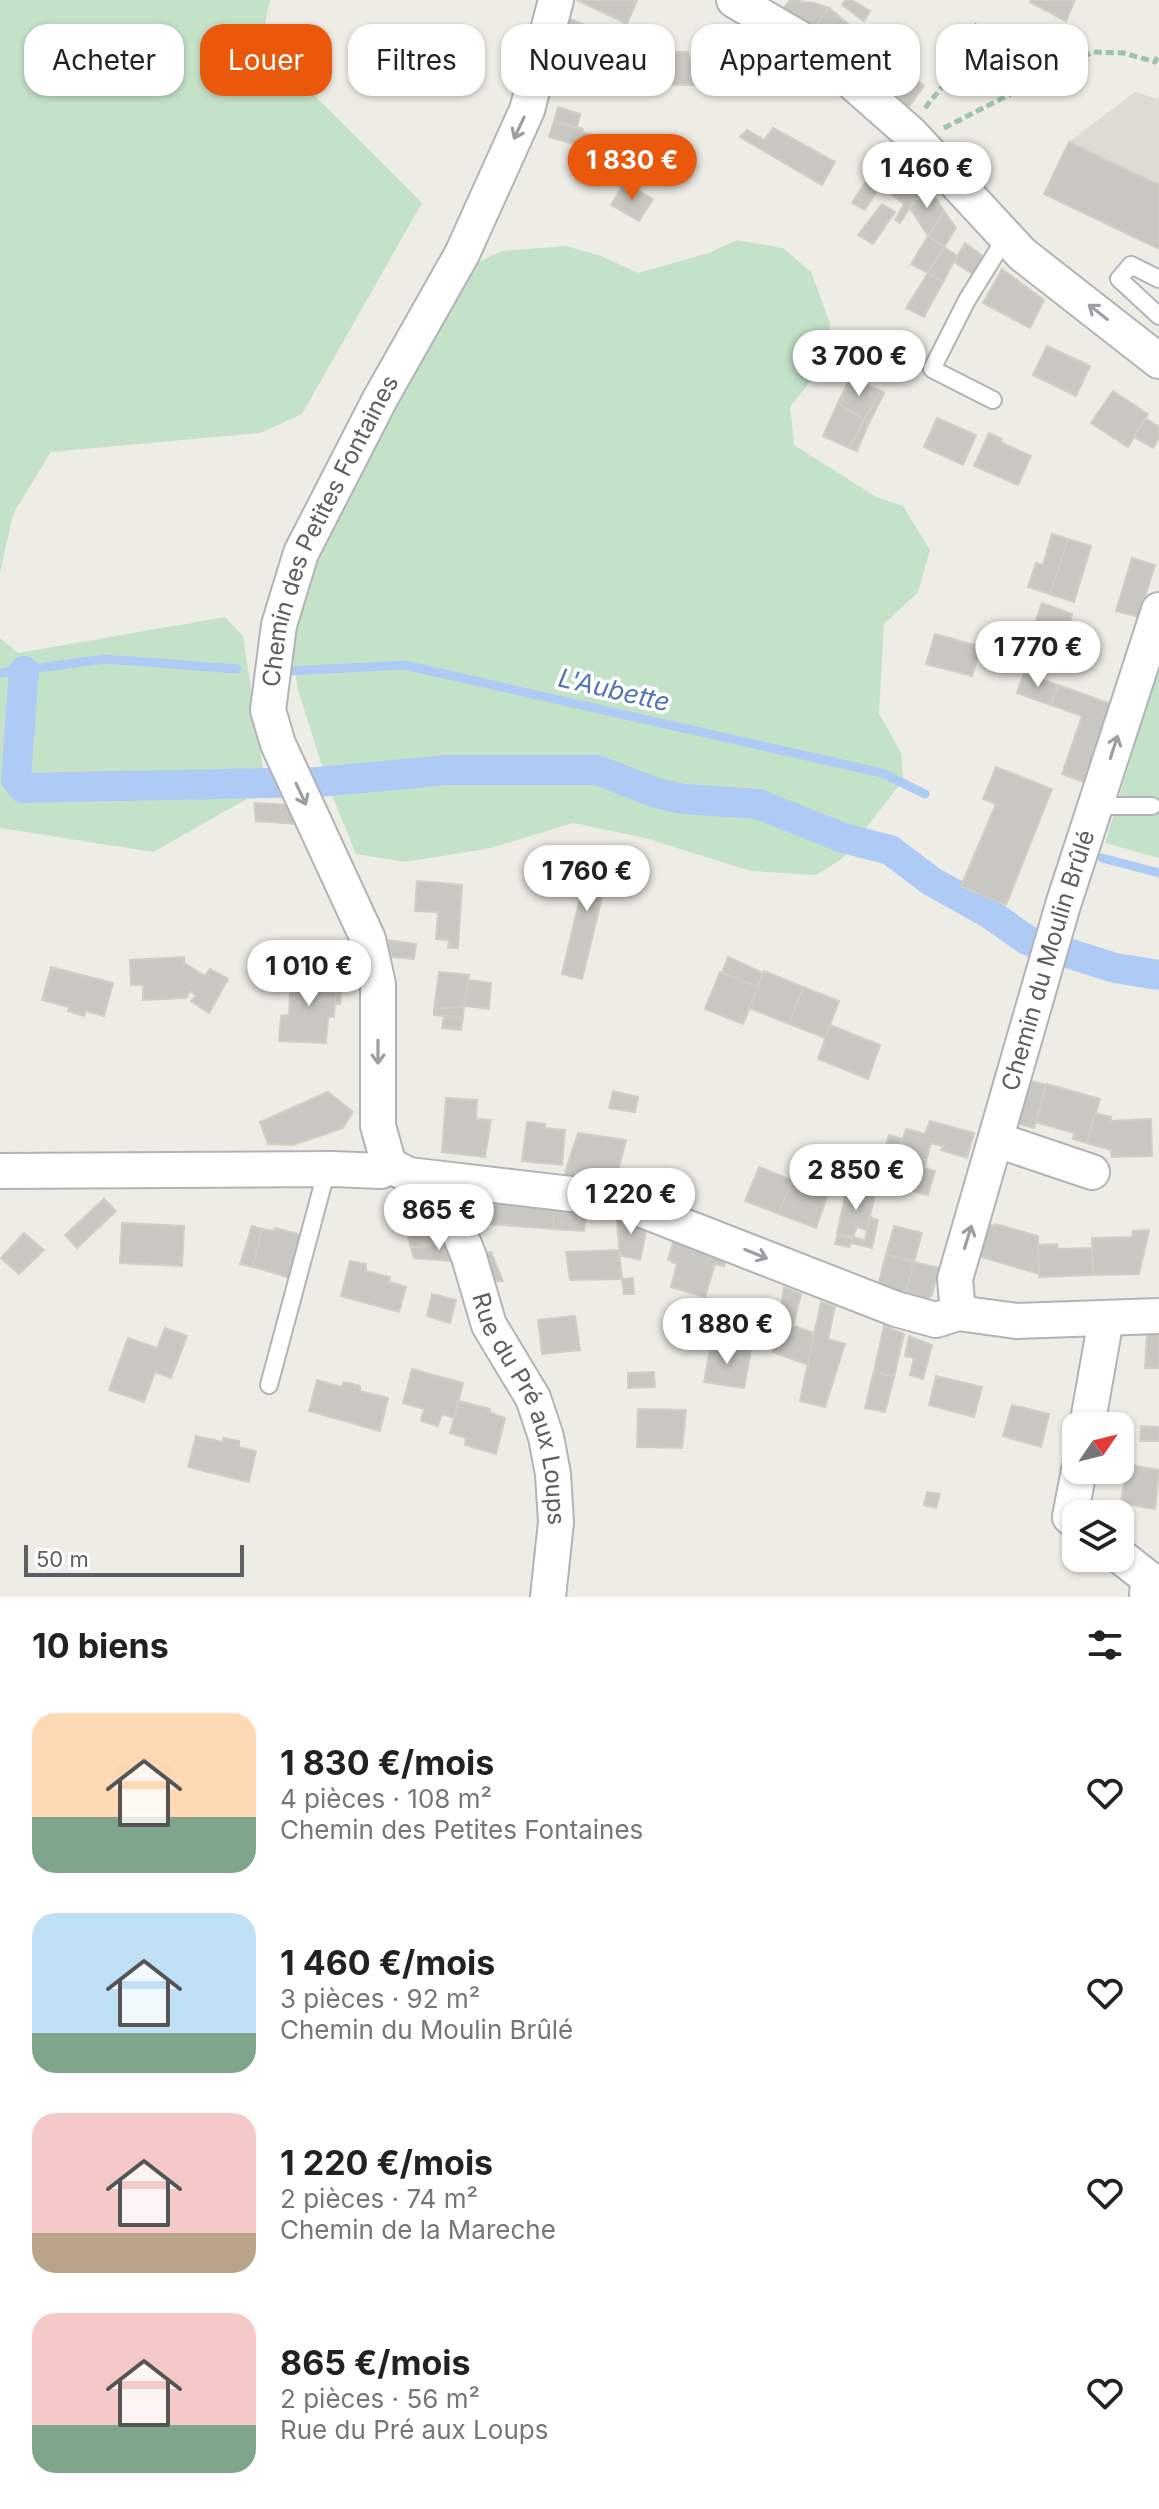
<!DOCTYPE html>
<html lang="fr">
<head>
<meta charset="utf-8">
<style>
  :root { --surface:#fff; --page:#f6f6f6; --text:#222; --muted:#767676; --accent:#ea580c }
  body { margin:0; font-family:Inter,sans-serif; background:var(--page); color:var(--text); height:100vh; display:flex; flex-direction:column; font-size:30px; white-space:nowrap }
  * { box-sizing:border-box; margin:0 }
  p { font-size:26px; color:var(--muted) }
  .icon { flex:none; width:44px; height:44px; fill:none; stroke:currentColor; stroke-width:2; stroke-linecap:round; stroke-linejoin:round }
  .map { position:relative; height:1597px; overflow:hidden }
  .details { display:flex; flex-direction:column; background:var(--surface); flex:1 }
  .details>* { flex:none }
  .hud { position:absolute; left:24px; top:24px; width:1112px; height:72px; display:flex; gap:16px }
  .needle { width:52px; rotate:55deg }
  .tools { position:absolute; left:1062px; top:1412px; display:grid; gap:16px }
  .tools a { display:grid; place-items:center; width:72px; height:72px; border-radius:16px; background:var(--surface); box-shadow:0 2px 6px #0004; font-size:40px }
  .scale { position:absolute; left:24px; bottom:20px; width:220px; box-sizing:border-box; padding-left:8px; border:4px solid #5c5e63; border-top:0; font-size:22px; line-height:28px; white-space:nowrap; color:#5c5e63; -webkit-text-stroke:6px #fff; paint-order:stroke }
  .price { position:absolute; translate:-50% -68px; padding:0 18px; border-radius:28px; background:#fff; color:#222; font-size:26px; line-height:52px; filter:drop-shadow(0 2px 4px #0008) }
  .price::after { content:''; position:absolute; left:50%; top:48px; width:24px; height:18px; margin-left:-12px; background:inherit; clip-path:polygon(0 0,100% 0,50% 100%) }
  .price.current { background:var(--accent); color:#fff }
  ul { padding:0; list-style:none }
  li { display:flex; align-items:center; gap:24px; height:200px; padding:0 32px }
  li span { display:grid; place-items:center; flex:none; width:224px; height:160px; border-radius:24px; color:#555 }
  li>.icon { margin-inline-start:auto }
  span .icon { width:96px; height:96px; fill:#fffc; stroke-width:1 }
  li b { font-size:34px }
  h2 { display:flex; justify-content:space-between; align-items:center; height:96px; padding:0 32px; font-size:34px }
  .pill { padding:0 28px; border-radius:24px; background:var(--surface); box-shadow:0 2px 6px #0004; font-size:28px; line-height:72px }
  .pill.current { background:var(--accent); color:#fff }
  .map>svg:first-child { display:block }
  .education { fill:#dddcd3 }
  .green { fill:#c4e2c8 }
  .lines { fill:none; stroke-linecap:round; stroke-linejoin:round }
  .stream { stroke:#adcbf4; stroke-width:9 }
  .canal { stroke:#adcbf4; stroke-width:30 }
  .building { fill:#c8c7c1; stroke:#d1cfc4; stroke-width:2 }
  .service-casing { stroke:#b2b3b8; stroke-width:20 }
  .minor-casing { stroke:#b2b3b8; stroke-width:38 }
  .path { stroke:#9ec2ae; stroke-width:5; stroke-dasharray:8 4; stroke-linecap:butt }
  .service { stroke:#fff; stroke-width:16 }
  .minor { stroke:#fff; stroke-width:34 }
  .oneway { stroke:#9d9ea1 }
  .labels { text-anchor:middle; stroke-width:7; stroke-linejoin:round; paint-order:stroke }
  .street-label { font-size:24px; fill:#5c5e63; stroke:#fff }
  .water-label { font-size:26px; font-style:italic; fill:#5374b5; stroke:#fff }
</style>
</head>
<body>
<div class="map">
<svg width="1159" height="1597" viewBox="0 0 1159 1597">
  <rect width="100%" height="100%" fill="#edece5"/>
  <path class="education" d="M 1135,92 L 1157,99 L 1159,96 L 1159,185 L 1069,142 Z"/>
  <path class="green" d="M 0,0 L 270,0 L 261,42 L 422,203 L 302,414 L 260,433 L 51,452 L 13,514 L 0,573 Z
    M 737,240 L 783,248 L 811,272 L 830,323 L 824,364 L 790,407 L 794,445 L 876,497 L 903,506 L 930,550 L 918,592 L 884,624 L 879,713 L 901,753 L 903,780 L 843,858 L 816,875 L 751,871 L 645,838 L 573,823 L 491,848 L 405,862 L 356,854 L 329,788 L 298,690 L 292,654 L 306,583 L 349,485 L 474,264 L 502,251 L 566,246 L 601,256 L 638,273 L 709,253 Z
    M 225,617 L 243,636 L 266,788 L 153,852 L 0,828 L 0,638 L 18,653 Z
    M 1159,666 L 1159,858 L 1105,843 Z"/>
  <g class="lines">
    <path class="stream" d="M 288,671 L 404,665 L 882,773 L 925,794
      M 0,673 L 105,659 L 237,669
      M 1102,858 L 1159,873"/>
    <path class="canal" d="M 24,671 L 16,779 L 23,788 L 318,782 L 448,770 L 597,770 L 656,793 L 683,799 L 758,804 L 843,838 L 890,850 L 931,881 L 990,914 L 1027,940 L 1115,968 L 1159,975"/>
  </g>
  <path class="building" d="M 577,0 L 637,0 L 627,24 Z
    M 790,0 L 814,3 L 829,8 L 812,31 L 784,8 Z
    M 845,0 L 852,0 L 870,11 L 864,21 L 842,5 Z
    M 1031,0 L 1075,0 L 1066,21 L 1030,2 Z
    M 829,8 L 865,38 L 848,62 L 812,31 Z
    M 568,18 L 583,24 L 574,50 L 557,50 Z
    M 987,27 L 1000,36 L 970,76 L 957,67 Z
    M 1000,36 L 1018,49 L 1003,68 L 985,56 Z
    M 865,38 L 913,77 L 895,101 L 848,62 Z
    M 557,50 L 574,50 L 581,85 L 544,83 Z
    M 574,50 L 604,51 L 616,84 L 581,85 Z
    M 604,51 L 688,52 L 696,85 L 616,84 Z
    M 913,77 L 924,86 L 906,111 L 895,101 Z
    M 558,107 L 580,114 L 577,128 L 554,121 Z
    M 554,121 L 583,129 L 578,145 L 549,137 Z
    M 773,128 L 835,162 L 822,185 L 740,137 L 747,130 L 764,140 Z
    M 581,132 L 599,137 L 594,150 L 578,145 Z
    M 1069,142 L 1159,185 L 1159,249 L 1044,194 Z
    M 913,162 L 926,183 L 900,223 L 895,220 L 904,204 L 890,193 Z
    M 624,183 L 653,199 L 639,221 L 611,205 Z
    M 865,183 L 877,191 L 865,210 L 852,203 Z
    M 926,183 L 944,211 L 928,236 L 910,208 Z
    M 882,204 L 895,212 L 873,244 L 858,235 Z
    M 944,211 L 956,228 L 944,247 L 928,236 Z
    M 928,236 L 944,247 L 928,273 L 911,264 Z
    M 965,243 L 984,257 L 974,275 L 954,262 Z
    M 944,247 L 957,256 L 943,282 L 928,273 Z
    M 1002,269 L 1044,300 L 1030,328 L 983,303 Z
    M 928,273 L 943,282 L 924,317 L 906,308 Z
    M 1047,346 L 1090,366 L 1076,396 L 1033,375 Z
    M 850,378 L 881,391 L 864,420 L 838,403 Z
    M 881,391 L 884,393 L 869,423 L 864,420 Z
    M 1113,391 L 1148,414 L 1128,447 L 1091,423 Z
    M 838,403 L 864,420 L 849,448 L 823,436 Z
    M 937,418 L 976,435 L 963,465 L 924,447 Z
    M 1145,418 L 1159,427 L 1159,438 L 1153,448 L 1134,437 Z
    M 864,420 L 869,423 L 857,451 L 849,448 Z
    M 989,433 L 1002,439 L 1000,442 L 1031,456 L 1018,485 L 974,466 Z
    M 1052,534 L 1068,539 L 1050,594 L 1028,587 L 1036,563 L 1043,565 Z
    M 1068,539 L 1091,546 L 1074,602 L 1050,594 Z
    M 1132,558 L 1155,565 L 1139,617 L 1116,611 Z
    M 1042,603 L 1072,614 L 1055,673 L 1022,661 Z
    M 935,634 L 981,647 L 972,676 L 926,664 Z
    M 1024,673 L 1058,685 L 1051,705 L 1017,693 Z
    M 1058,685 L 1114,705 L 1086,783 L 1062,774 L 1082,716 L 1051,705 Z
    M 996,767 L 1052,789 L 1006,905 L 961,886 L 996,804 L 983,799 Z
    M 254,803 L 289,805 L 296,824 L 256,821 Z
    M 592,847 L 613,853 L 582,979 L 562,974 Z
    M 417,881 L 462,885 L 458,948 L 448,948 L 449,940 L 436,939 L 438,912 L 415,911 Z
    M 387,940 L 416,944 L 414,959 L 392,957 Z
    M 184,957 L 184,963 L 205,976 L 210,969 L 228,979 L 209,1013 L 191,1001 L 196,996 L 190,991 L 186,998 L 143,1000 L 143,985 L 131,985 L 130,960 Z
    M 728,957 L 763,973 L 758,987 L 722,973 Z
    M 51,967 L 113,983 L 104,1016 L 86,1011 L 84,1016 L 68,1011 L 69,1007 L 42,1000 Z
    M 764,971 L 803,987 L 789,1024 L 749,1008 Z
    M 291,972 L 337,974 L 334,1017 L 328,1017 L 326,1043 L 279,1041 L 281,1016 L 289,1015 Z
    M 439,972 L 469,975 L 464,1007 L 434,1009 Z
    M 720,972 L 758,987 L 743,1024 L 705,1009 Z
    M 337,975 L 342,975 L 340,1004 L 335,1004 Z
    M 468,980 L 491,983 L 489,1009 L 464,1006 Z
    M 803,987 L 839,1001 L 825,1038 L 789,1024 Z
    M 464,1007 L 463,1018 L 434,1015 L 434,1009 Z
    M 444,1016 L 463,1018 L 461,1030 L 442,1028 Z
    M 830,1025 L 880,1045 L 868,1079 L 818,1059 Z
    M 1024,1079 L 1046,1085 L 1034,1128 L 1012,1122 Z
    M 1047,1084 L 1100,1099 L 1087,1143 L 1073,1139 L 1074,1133 L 1036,1122 Z
    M 613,1091 L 638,1097 L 635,1112 L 609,1108 Z
    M 328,1092 L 353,1112 L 343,1128 L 293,1145 L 268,1144 L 260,1122 Z
    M 446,1098 L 477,1100 L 476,1119 L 491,1120 L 485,1157 L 442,1152 Z
    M 1095,1113 L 1111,1117 L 1111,1121 L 1151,1119 L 1152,1156 L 1112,1157 L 1111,1150 L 1087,1143 Z
    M 930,1121 L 974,1133 L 967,1158 L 941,1150 L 943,1146 L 931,1143 L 924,1168 L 896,1161 L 906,1129 L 925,1134 Z
    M 527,1122 L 545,1124 L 545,1128 L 565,1130 L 562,1165 L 522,1161 Z
    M 578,1133 L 626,1140 L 615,1182 L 564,1176 Z
    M 889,1135 L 903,1139 L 896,1161 L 882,1157 Z
    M 882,1157 L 935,1171 L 928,1195 L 877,1182 Z
    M 759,1167 L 792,1180 L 779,1214 L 745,1201 Z
    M 637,1175 L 674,1188 L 670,1203 L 632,1189 Z
    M 792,1180 L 828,1194 L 816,1228 L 779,1214 Z
    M 847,1187 L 875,1194 L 867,1230 L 857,1227 L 853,1237 L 837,1234 Z
    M 480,1192 L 553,1200 L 554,1229 L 489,1224 L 489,1209 L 478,1208 Z
    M 104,1199 L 116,1211 L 77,1248 L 65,1235 Z
    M 553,1200 L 587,1204 L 584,1231 L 554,1229 Z
    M 616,1213 L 648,1223 L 640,1260 L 620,1255 Z
    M 870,1217 L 878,1220 L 872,1248 L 851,1243 L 849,1247 L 835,1244 L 838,1234 L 852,1239 L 853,1237 L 865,1240 Z
    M 122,1223 L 184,1226 L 182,1266 L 120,1263 Z
    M 442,1223 L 445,1242 L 411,1248 L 406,1229 Z
    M 984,1223 L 994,1226 L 995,1224 L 1038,1236 L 1039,1274 L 978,1256 Z
    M 252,1226 L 262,1229 L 253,1267 L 240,1264 Z
    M 894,1226 L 922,1233 L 914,1262 L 886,1254 Z
    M 275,1228 L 302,1235 L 291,1278 L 253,1267 L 262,1229 L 275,1231 Z
    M 1149,1230 L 1139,1274 L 1093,1275 L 1092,1238 L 1132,1237 L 1133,1231 Z
    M 676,1232 L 728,1251 L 724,1266 L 715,1264 L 705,1297 L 671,1287 L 677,1264 L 668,1260 Z
    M 24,1233 L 44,1250 L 19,1274 L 1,1258 Z
    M 454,1240 L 464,1262 L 414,1258 L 411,1248 Z
    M 1057,1244 L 1058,1249 L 1092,1248 L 1093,1275 L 1039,1277 L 1038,1245 Z
    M 619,1250 L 622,1279 L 570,1280 L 566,1252 Z
    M 491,1252 L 503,1281 L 487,1281 L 476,1253 Z
    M 886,1254 L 914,1262 L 906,1293 L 878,1286 Z
    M 350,1261 L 366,1264 L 366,1271 L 390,1277 L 389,1282 L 406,1287 L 399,1312 L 341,1296 Z
    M 914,1262 L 939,1268 L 932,1295 L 927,1299 L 906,1293 Z
    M 633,1278 L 634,1294 L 624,1294 L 622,1279 Z
    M 784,1287 L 801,1294 L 793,1326 L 779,1321 Z
    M 432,1294 L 456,1300 L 450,1323 L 427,1316 Z
    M 821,1302 L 835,1307 L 828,1339 L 845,1344 L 825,1407 L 800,1401 Z
    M 575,1316 L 580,1350 L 542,1354 L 538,1320 Z
    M 779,1321 L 814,1333 L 808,1365 L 773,1352 Z
    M 884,1326 L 904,1334 L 894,1377 L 874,1371 Z
    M 165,1328 L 187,1336 L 171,1378 L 155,1372 L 144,1402 L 109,1390 L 128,1338 L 157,1348 Z
    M 1147,1332 L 1159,1332 L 1159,1368 L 1145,1368 Z
    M 909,1336 L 932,1345 L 923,1379 L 910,1375 L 914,1358 L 905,1356 Z
    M 711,1343 L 751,1350 L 744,1388 L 704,1382 Z
    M 412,1369 L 463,1383 L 454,1418 L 442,1414 L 438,1426 L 421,1421 L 424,1409 L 403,1403 Z
    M 874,1371 L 894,1377 L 885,1412 L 865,1408 Z
    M 654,1372 L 655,1387 L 628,1388 L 628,1373 Z
    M 936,1376 L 982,1387 L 974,1417 L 929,1405 Z
    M 317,1380 L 342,1387 L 344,1382 L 360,1386 L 360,1391 L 388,1398 L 380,1431 L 309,1411 Z
    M 459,1401 L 490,1409 L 489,1412 L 505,1418 L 496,1454 L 465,1445 L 466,1438 L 450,1433 Z
    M 1012,1405 L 1049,1414 L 1041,1447 L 1003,1436 Z
    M 638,1409 L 686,1410 L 682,1448 L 637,1447 Z
    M 1141,1426 L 1159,1427 L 1159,1441 L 1140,1441 Z
    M 196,1436 L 223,1442 L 223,1438 L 239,1441 L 239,1447 L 256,1451 L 249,1482 L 188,1467 Z
    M 1126,1464 L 1159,1470 L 1155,1509 L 1121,1503 L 1124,1482 L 1118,1481 L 1121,1466 L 1125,1467 Z
    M 927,1492 L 940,1494 L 936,1508 L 924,1505 Z"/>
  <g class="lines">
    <defs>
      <path id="service" d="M 1159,279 L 1131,265 L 1119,279 L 1159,316
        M 993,400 L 932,369 L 967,300 L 1006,237
        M 1095,806 L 1152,806
        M 269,1385 L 327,1169"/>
      <g id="minor">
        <path d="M 734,0 L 809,44 L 911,134 L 1022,254 L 1159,361"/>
        <path d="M 997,1140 L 1092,1172"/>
        <path id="s1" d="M 389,1165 L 378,1126 L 378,984 L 368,939 L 278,744 L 268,710 L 279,625 L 301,553 L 380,399 L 462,254 L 527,110 L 556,0"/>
        <path d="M 389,1165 L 409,1175 L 614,1199 L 896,1309 L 936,1320 L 958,1313 L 1016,1321 L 1159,1316"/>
        <path d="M 0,1171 L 333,1169 L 381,1171 L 389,1165"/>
        <path id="s2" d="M 438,1179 L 469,1257 L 489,1325 L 533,1398 L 546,1437 L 553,1474 L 556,1522 L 548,1597"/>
        <path id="s3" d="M 958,1313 L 955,1279 L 1063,905 L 1159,610"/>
        <path d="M 1087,1426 L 1106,1319"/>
        <path d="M 1076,1522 L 1070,1517 L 1079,1470"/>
        <path d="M 1120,1556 L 1148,1578 L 1147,1597"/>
      </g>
    </defs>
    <use href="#service" class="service-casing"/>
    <use href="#minor" class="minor-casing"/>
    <path class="path" d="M 925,108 L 951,76 L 942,70 L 977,24
      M 944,128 L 1093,52 L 1124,53 L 1155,62 L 1159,54"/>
    <use href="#service" class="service"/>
    <use href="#minor" class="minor"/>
  </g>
  <defs><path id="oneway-shaft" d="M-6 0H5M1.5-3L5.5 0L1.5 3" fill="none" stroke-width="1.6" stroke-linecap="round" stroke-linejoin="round" transform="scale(2)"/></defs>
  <g class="oneway">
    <use href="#oneway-shaft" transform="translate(519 128) rotate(115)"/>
    <use href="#oneway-shaft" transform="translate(1098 312) rotate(-142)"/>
    <use href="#oneway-shaft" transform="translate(1114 747) rotate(-72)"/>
    <use href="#oneway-shaft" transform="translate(301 794) rotate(65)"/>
    <use href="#oneway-shaft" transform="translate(378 1052) rotate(90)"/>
    <use href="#oneway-shaft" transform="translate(968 1237) rotate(-73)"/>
    <use href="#oneway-shaft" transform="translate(756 1254) rotate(22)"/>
  </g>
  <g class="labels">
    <g class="street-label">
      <text dy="8" stroke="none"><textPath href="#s1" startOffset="670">Chemin des Petites Fontaines</textPath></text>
      <text dy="8" stroke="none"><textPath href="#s3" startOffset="366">Chemin du Moulin Brûlé</textPath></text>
      <text dy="8" stroke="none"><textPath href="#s2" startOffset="246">Rue du Pré aux Loups</textPath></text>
    </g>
    <g class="water-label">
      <text transform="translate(614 690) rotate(13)" y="9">L'Aubette</text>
    </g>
  </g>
</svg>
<div class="tools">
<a><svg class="needle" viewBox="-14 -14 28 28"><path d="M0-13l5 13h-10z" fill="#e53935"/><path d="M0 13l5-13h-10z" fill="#767676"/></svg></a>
<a><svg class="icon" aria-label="layers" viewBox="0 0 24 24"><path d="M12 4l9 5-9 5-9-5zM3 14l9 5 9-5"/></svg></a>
</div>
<div class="scale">50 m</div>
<b class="price current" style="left:632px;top:202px">1 830 €</b>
<b class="price" style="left:927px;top:210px">1 460 €</b>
<b class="price" style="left:859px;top:398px">3 700 €</b>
<b class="price" style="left:1038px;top:689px">1 770 €</b>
<b class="price" style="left:587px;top:913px">1 760 €</b>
<b class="price" style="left:309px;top:1008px">1 010 €</b>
<b class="price" style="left:856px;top:1212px">2 850 €</b>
<b class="price" style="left:631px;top:1236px">1 220 €</b>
<b class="price" style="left:439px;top:1252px">865 €</b>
<b class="price" style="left:727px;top:1366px">1 880 €</b>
<div class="hud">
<a class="pill">Acheter</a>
<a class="pill current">Louer</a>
<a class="pill">Filtres</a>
<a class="pill">Nouveau</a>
<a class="pill">Appartement</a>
<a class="pill">Maison</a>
</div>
</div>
<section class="details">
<h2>10 biens<svg class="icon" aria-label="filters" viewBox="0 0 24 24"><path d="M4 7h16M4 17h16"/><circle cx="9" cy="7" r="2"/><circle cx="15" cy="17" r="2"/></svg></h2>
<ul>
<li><span style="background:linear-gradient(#ffd9b3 65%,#7fa58c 0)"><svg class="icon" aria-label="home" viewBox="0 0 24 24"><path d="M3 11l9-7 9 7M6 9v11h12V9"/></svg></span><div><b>1 830 €/mois</b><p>4 pièces · 108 m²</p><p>Chemin des Petites Fontaines</p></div><svg class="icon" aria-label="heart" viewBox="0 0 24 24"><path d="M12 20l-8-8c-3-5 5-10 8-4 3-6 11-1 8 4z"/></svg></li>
<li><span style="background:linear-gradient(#bfe0f5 75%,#7fa58c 0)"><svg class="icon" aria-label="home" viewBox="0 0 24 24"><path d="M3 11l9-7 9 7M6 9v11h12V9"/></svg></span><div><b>1 460 €/mois</b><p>3 pièces · 92 m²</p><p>Chemin du Moulin Brûlé</p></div><svg class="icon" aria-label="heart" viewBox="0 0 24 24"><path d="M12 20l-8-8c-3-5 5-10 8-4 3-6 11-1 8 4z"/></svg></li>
<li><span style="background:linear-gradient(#f6c9c9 75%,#b9a48a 0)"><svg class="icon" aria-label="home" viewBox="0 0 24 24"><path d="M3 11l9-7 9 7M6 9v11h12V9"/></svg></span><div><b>1 220 €/mois</b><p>2 pièces · 74 m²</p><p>Chemin de la Mareche</p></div><svg class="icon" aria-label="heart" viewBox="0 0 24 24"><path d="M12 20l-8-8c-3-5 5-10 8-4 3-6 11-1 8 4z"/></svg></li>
<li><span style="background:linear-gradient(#f6c9c9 70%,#7fa58c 0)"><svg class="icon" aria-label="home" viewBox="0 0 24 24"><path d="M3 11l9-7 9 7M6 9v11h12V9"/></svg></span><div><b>865 €/mois</b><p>2 pièces · 56 m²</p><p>Rue du Pré aux Loups</p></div><svg class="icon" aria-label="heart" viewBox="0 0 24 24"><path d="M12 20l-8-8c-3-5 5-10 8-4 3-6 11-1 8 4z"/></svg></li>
</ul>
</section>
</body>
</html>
